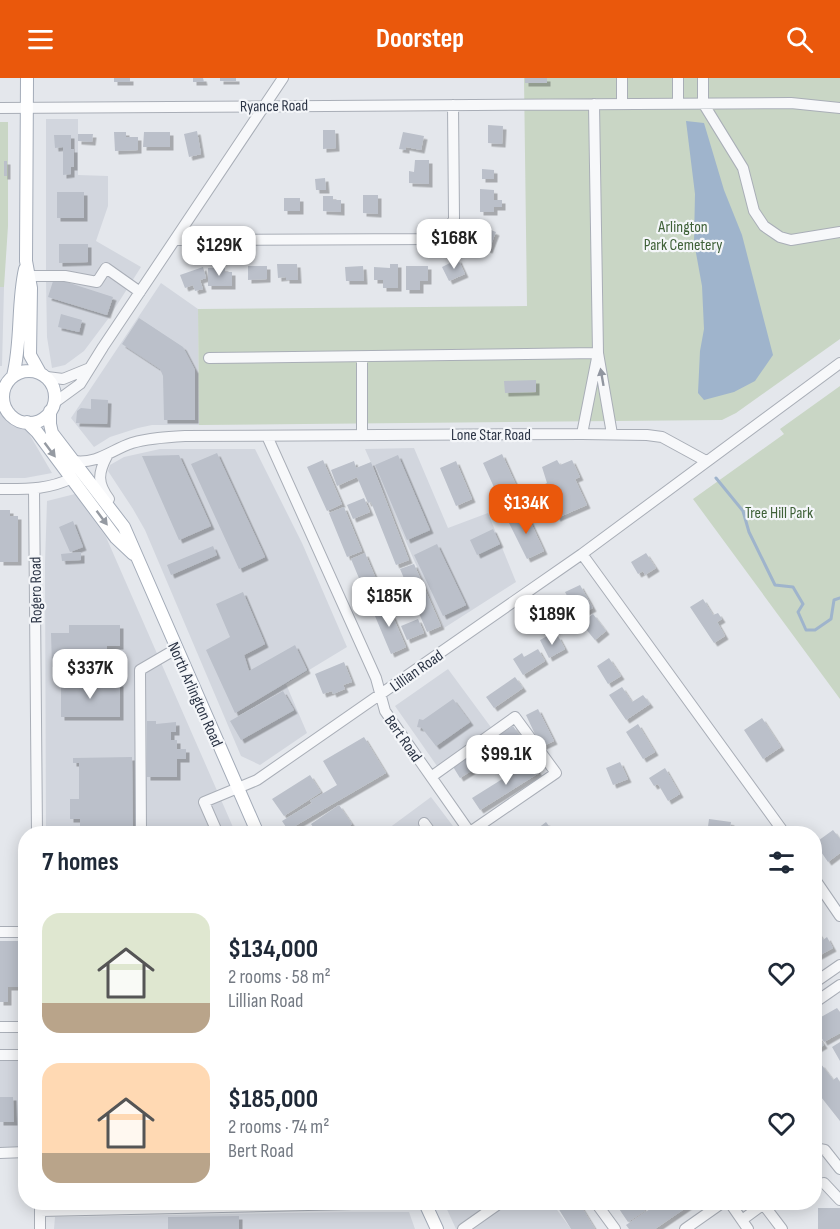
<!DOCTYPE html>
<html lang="en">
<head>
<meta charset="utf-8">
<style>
  :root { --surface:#fff; --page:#f6f6f7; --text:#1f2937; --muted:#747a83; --accent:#ea580c }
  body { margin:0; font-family:"Sofia Sans Condensed",sans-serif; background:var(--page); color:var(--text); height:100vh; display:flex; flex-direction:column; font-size:22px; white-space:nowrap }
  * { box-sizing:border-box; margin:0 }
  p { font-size:20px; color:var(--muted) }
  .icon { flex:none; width:33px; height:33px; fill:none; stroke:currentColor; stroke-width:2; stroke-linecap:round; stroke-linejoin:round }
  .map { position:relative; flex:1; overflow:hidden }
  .side { position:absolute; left:18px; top:748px; width:804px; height:384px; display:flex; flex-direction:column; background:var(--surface); border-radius:24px; box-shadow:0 3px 15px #0003 }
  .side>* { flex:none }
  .price { position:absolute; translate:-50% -51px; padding:0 14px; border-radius:12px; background:#fff; color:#222; font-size:20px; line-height:39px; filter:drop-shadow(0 2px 3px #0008) }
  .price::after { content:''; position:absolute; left:50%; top:36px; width:18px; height:14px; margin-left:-9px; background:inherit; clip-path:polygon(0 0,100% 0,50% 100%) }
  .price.current { background:var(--accent); color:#fff }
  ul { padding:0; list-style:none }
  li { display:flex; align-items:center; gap:18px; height:150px; padding:0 24px }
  li span { display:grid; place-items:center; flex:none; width:168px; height:120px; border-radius:18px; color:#555 }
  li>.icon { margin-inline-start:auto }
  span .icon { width:72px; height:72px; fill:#fffc; stroke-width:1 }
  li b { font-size:26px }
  h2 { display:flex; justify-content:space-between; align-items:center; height:72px; padding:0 24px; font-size:26px }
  header { display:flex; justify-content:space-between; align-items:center; height:78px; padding:0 24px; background:var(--accent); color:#fff; font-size:27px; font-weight:700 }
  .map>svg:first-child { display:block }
  .built { fill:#d2d6de }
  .green { fill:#c9d6c5 }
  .water { fill:#9fb4cc }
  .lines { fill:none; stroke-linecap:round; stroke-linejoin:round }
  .stream { stroke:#9fb4cc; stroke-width:3 }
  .building { fill:#bbc0ca; filter:url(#shadow) }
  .minor-casing { stroke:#a9aeb7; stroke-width:12 }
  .major-casing { stroke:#a3abb8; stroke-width:14 }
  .minor { stroke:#f7f8fa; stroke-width:10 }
  .major { stroke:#fff; stroke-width:12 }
  .oneway { fill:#9196a0 }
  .oneway2 { fill:#959aa2 }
  .labels { text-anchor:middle; stroke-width:4.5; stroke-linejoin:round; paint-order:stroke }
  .street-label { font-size:16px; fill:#2b3445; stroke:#f4f6f9 }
  .park-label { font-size:16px; fill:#3f6138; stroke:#f4f6f9 }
</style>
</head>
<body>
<header><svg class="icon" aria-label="menu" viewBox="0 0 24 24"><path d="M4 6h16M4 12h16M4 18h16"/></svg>Doorstep<svg class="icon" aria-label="search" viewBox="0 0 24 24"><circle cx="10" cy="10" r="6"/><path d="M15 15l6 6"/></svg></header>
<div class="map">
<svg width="840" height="1151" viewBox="0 0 840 1151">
  <defs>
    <filter id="shadow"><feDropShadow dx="3.5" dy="3.5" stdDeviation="0" flood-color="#0004"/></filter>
  </defs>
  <rect width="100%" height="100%" fill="#e4e7ec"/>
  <path class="built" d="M 46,41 L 78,41 L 78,97 L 108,98 L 108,128 L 96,163 L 141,189 L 108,241 L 84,273 L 65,287 L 52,290 L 47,259 L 46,201 Z
    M 161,205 L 198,231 L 199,347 L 152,347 L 138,350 L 110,359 L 94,369 L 71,340 Z
    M 0,209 L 4,209 L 2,288 L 0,288 Z
    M 0,330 L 14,330 L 52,395 L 25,400 L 0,400 Z
    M 414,370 L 448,450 L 488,435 L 516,504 L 444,550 L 365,371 Z
    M 160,371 L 255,371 L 302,465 L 347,569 L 286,606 L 307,655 L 260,687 L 241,678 L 145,452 L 133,431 L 108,393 L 110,387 L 124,379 Z
    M 75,416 L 106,459 L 236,756 L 46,756 L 45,486 L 47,423 Z
    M 448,591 L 493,652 L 437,688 L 395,628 Z
    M 431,719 L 459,756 L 381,756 Z
    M 0,983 L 25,983 L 25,1070 L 0,1070 Z
    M 444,1125 L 552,1125 L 571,1151 L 456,1151 Z
    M 346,1134 L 409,1134 L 415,1151 L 54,1151 L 55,1139 Z"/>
  <path class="green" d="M 524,0 L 840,0 L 840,261 L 736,335 L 722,342 L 199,347 L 198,231 L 527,228 Z
    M 0,44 L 8,44 L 8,148 L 4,209 L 0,209 Z
    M 840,308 L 840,621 L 693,421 L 784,356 L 780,351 Z"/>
  <path class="water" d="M 686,43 L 704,45 L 724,112 L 742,157 L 773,277 L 755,303 L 734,314 L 704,322 L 698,315 L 700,273 L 704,251 L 702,208 L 694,164 L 695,116 Z"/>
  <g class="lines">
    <path class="stream" d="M 716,400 L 743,433 L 749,454 L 775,507 L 793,509 L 803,526 L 798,534 L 806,552 L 815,552 L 831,541 L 834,522 L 840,520"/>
  </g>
  <path class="building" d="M 114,0 L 130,0 L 130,4 L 114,4 Z
    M 193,0 L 203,0 L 204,4 L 193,4 Z
    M 220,0 L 236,0 L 236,3 L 220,3 Z
    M 525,0 L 547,0 L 547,5 L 525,5 Z
    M 488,47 L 503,48 L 502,66 L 488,65 Z
    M 323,52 L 335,52 L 336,70 L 323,71 Z
    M 197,53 L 201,76 L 189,79 L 184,56 Z
    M 114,54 L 126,54 L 126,59 L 138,59 L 138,72 L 115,73 Z
    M 144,54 L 170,54 L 170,69 L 143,69 Z
    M 403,54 L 424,58 L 421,72 L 406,69 L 406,72 L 399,71 Z
    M 78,56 L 93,56 L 92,64 L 78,63 Z
    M 54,57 L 71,57 L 71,71 L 74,71 L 74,89 L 71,89 L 71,96 L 63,97 L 63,69 L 55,70 Z
    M 415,82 L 429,82 L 429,106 L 409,105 L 409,93 L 414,94 Z
    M 4,83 L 7,83 L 7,98 L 4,98 Z
    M 482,91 L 494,92 L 494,101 L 482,101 Z
    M 325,100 L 326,112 L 316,112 L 315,101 Z
    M 480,111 L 494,112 L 494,122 L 502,122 L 502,129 L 494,129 L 494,134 L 480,134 Z
    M 57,114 L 84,114 L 84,140 L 57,140 Z
    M 363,117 L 378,117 L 378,136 L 363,135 Z
    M 323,118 L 333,118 L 333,122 L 341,122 L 341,134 L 323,133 Z
    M 284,120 L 300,120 L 300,133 L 284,133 Z
    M 481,148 L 496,154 L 489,172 L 474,166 Z
    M 59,166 L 88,166 L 88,184 L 59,185 Z
    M 458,181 L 465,196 L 449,203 L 442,189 Z
    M 277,186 L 297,186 L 298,202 L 286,202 L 286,199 L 278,200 Z
    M 390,186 L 398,186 L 398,210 L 383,210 L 383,202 L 374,202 L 374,189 L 390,190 Z
    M 248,188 L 267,188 L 267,201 L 248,202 Z
    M 363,188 L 364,203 L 346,203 L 345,189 Z
    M 406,188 L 428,188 L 428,203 L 420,203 L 420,212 L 406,212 Z
    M 203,189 L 206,200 L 200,202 L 203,211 L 195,213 L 193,207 L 185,210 L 180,197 Z
    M 208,190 L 225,190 L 225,194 L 232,194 L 232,208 L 208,208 Z
    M 54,200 L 113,219 L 107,237 L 48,219 Z
    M 61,236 L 82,242 L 79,254 L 58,249 Z
    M 139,240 L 183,269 L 195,292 L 195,342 L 164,342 L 163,298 L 160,291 L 122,266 Z
    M 536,302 L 536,314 L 505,315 L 504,303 Z
    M 91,321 L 108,322 L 107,346 L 76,345 L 77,333 L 81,330 L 91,331 Z
    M 217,375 L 265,479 L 239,491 L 191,386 Z
    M 502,376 L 521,418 L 502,427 L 483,385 Z
    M 179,377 L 211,448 L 179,462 L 142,378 Z
    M 398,377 L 430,452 L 407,462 L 375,387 Z
    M 323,382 L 342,426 L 327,433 L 307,389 Z
    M 557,382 L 560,387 L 572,382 L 580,399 L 575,401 L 587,427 L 557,440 L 543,407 L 547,405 L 542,389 Z
    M 354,383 L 356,390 L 371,384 L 409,482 L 396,487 L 371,424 L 368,425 L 357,399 L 337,408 L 331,392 Z
    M 456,383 L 472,421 L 456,428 L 440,390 Z
    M 364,420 L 370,434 L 353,441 L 347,427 Z
    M 344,429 L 362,473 L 347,479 L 329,435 Z
    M 0,432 L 10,432 L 10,438 L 18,438 L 18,484 L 0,484 Z
    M 525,432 L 544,473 L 527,481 L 507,441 Z
    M 73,443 L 83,469 L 70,474 L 59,449 Z
    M 493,451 L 500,466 L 477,477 L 470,462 Z
    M 437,466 L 466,527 L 443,538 L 414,477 Z
    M 213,468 L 217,477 L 171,497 L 167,487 Z
    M 81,474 L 81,482 L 62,483 L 61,476 Z
    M 365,475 L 385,522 L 371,529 L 351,481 Z
    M 646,475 L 656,490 L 645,497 L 643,493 L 638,496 L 631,484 Z
    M 414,486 L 441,548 L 427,554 L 400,491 Z
    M 580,507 L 593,530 L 578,538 L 565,514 Z
    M 243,514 L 265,566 L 244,577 L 249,593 L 295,567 L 307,592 L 235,635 L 206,572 L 230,559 L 216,526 Z
    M 703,521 L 713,537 L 718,535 L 722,541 L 717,544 L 725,558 L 714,565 L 690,529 Z
    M 387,525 L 406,569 L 391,576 L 372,531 Z
    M 593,536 L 606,553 L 595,562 L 581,545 Z
    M 418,541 L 424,555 L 407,562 L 401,548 Z
    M 69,547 L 120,547 L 120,568 L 107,568 L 107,589 L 52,589 L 51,555 L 69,555 Z
    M 549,557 L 551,561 L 558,558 L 565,571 L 549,580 L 540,562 Z
    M 538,571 L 545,583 L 523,597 L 513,581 L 522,575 L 524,579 Z
    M 609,580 L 621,598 L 608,606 L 597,588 Z
    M 344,584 L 352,604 L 343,607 L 345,611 L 333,616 L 332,613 L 323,616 L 315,596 Z
    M 515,599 L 523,610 L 494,630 L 486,619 Z
    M 61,605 L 120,605 L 120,639 L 61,639 Z
    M 622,609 L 632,624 L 643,617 L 650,626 L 626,642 L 609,617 Z
    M 283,613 L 294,632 L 241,662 L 230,643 Z
    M 453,621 L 470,644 L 436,668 L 422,650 L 417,649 L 419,641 L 423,642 Z
    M 538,631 L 554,663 L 541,669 L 526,637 Z
    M 762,640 L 781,669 L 763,681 L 744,652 Z
    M 147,643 L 156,643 L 156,646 L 176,644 L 176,654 L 171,654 L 171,662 L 177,662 L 177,671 L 186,671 L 186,681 L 177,681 L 177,699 L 147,699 Z
    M 638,646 L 655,674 L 643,681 L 626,654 Z
    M 513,648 L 522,661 L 460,700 L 452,687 Z
    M 364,659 L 386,695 L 288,752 L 282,743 L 312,725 L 310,723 L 337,707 L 323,683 Z
    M 132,679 L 133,756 L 80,756 L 80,741 L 70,741 L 70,721 L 79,721 L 79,685 L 73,685 L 73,680 Z
    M 531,683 L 539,695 L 480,732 L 472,720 Z
    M 620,684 L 628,701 L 613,707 L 606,690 Z
    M 665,690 L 680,716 L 668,723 L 658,706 L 654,708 L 649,700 Z
    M 310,697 L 321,714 L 284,738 L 272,721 Z
    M 339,727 L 352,746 L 338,756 L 318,756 L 311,746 Z
    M 709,741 L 731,744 L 729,756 L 707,756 Z
    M 546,744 L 552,752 L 556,749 L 562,756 L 534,756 L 533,754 Z
    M 833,752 L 840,761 L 840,775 L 828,784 L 815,765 Z
    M 814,848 L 823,862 L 827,859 L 833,870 L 815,880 Z
    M 0,863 L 20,863 L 20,909 L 8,909 L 8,924 L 0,924 Z
    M 837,930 L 840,934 L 840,955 L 824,964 L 814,947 L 814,943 Z
    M 814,952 L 824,967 L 814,973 Z
    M 840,964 L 840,983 L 832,969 Z
    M 821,986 L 831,999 L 833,1002 L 837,999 L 840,1004 L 840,1043 L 814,1010 L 814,993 Z
    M 0,1019 L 13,1019 L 14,1044 L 0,1044 Z
    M 555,1125 L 579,1125 L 595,1151 L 571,1151 Z
    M 615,1125 L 640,1125 L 645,1133 L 628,1144 Z
    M 659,1125 L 688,1125 L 690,1127 L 655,1151 L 629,1151 L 626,1147 Z
    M 818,1130 L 840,1130 L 840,1151 L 818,1151 Z
    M 239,1138 L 239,1151 L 168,1151 L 168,1139 Z"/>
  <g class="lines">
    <defs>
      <path id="minor" d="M 678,0 L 678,25
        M 703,0 L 703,25 L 743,90 L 754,133 L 764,148 L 780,159 L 791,162 L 840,154
        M 622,26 L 622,0
        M 0,30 L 791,25 L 840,30
        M 175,162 L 436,161 L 449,154 L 454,140 L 453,27
        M 29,198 L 65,198 L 97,204 L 106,190 L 140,214
        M 209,280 L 598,275 L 594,26
        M 47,299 L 63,301 L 90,290
        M 54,325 L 80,306 L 103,269 L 283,0
        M 582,356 L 598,275 L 612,356
        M 362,357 L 362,279
        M 267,358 L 376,600 L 385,633 L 471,756
        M 107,378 C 98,395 97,405 109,421
        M 74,383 C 98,386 111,372 132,365 C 149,360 167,359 185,358 L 582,356 L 647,357 L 662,359 L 706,383
        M 0,411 C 26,411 48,412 72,400
        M 34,411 L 37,756
        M 582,476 L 785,756
        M 431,699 L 515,639 L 556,695 L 470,754
        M 424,745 L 432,756
        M 141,756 L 140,592 L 176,571
        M 218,756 L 204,724 L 257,702 L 582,476 L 840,285
        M 814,800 L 840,838
        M 0,854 L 26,854
        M 814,905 L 840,887
        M 814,925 L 840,907
        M 0,949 L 26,949
        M 0,977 L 26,977
        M 814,1070 L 825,1072 L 840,1091
        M 0,1075 L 26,1074
        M 824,1105 L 840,1122
        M 40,1125 L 40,1151
        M 596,1125 L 615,1151
        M 730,1125 L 748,1151
        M 763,1126 L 782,1151
        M 40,1133 L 395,1125
        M 742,1142 L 765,1125
        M 463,1151 L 500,1125
        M 685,1151 L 722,1125"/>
      <path id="major" d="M 27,0 L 26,183 L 31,210 L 30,277 L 40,295
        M3 319a26 26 0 1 1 52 0a26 26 0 1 1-52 0Z
        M 13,298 C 22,263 17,226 25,191
        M 50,333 L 50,346 L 52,355 L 124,449 L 258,756
        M 27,344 L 37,354 L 116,460 L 133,476
        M 425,1125 L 437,1151"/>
    </defs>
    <use href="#minor" class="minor-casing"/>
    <use href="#major" class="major-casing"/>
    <use href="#minor" class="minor"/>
    <use href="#major" class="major"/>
  </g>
  <defs><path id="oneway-solid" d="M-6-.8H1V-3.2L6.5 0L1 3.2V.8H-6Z" transform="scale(1.5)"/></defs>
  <use class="oneway" href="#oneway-solid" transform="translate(602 299) rotate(-100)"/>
  <g class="oneway2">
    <use href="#oneway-solid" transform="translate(50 372) rotate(53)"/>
    <use href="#oneway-solid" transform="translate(102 440) rotate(53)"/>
  </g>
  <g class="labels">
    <g class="street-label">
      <text transform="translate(274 27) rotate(-1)" y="6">Ryance Road</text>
      <text x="491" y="362">Lone Star Road</text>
      <text transform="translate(35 512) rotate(-91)" y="6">Rogero Road</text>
      <text transform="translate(416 592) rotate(-35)" y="6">Lillian Road</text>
      <text transform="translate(196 616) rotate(66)" y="6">North Arlington Road</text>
      <text transform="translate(404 660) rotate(55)" y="6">Bert Road</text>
    </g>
    <g class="park-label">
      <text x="683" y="154">Arlington<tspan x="683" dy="18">Park Cemetery</tspan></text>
      <text x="779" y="440">Tree Hill Park</text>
    </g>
  </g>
</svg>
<b class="price" style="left:454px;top:192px">$168K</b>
<b class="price" style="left:219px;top:199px">$129K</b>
<b class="price current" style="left:526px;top:457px">$134K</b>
<b class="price" style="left:389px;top:550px">$185K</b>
<b class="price" style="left:552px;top:568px">$189K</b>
<b class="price" style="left:90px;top:622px">$337K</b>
<b class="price" style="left:506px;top:708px">$99.1K</b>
<section class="side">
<h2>7 homes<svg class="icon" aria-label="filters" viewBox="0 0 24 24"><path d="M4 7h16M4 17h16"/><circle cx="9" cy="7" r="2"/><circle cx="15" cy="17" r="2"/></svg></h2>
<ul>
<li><span style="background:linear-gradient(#dfe7d0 75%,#b9a48a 0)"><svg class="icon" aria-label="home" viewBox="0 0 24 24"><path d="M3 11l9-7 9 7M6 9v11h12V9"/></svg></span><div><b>$134,000</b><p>2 rooms · 58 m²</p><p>Lillian Road</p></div><svg class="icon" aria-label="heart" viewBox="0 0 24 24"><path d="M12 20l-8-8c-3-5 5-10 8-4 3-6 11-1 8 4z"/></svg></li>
<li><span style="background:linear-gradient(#ffd9b3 75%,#b9a48a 0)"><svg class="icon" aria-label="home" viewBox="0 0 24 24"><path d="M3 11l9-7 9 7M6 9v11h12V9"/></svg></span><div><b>$185,000</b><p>2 rooms · 74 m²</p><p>Bert Road</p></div><svg class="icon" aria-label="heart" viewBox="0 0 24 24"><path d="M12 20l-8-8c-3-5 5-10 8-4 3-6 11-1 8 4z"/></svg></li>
</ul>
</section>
</div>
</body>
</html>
